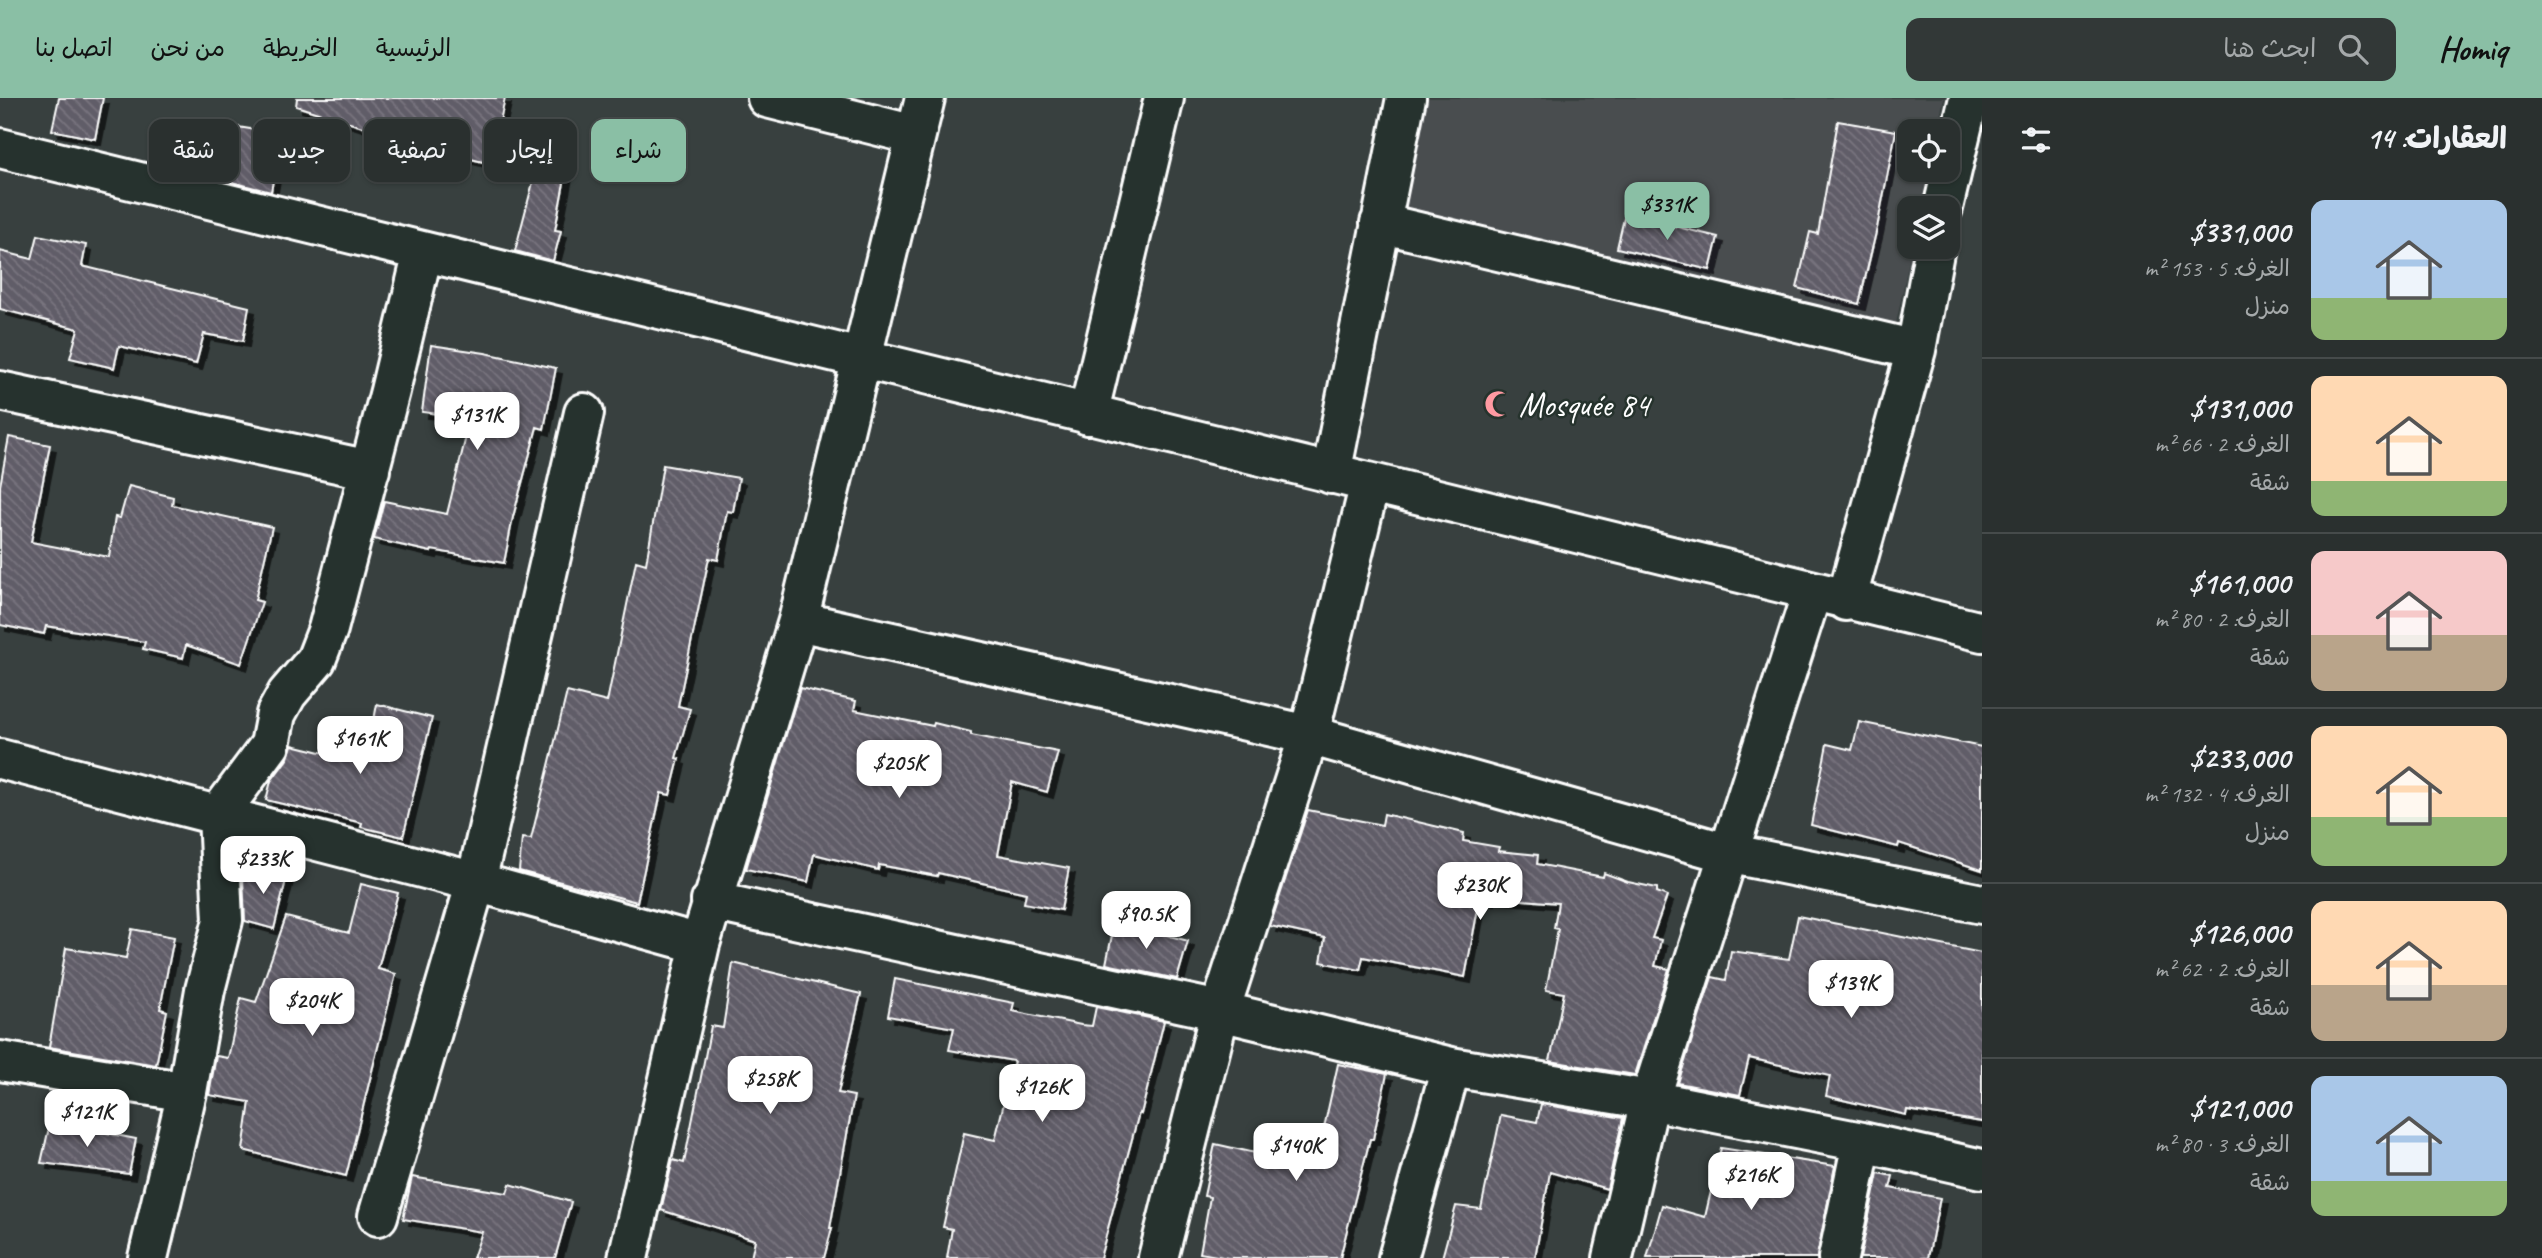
<!DOCTYPE html>
<html lang="ar">
<head>
<meta charset="utf-8">
<style>
  :root { --surface:#2a302f; --page:#323837; --text:#f1f3f6; --muted:#a5a9aa; --line:#464b4b; --accent:#8abfa5 }
  body { margin:0; font-family:Caveat,"Playpen Sans Arabic",sans-serif; background:var(--page); color:var(--text); direction:rtl; height:100vh; display:flex; flex-direction:column; font-size:26px; white-space:nowrap }
  * { box-sizing:border-box; margin:0 }
  p { font-size:23px; color:var(--muted) }
  .icon { flex:none; width:38px; height:38px; fill:none; stroke:currentColor; stroke-width:2; stroke-linecap:round; stroke-linejoin:round }
  .map { position:relative; flex:1; overflow:hidden; direction:ltr }
  .drawer { display:flex; flex-direction:column; background:var(--surface); width:560px }
  .drawer>* { flex:none }
  .guide { position:absolute; left:21px; top:21px; width:665px; height:63px; direction:rtl; display:flex; gap:14px }
  .fabs { position:absolute; left:1897px; top:21px; display:grid; gap:14px }
  .fabs a { display:grid; place-items:center; width:63px; height:63px; border-radius:14px; background:var(--surface); box-shadow:0 2px 5px #0004,0 0 0 2px var(--line); font-size:35px }
  .price { position:absolute; translate:-50% -60px; padding:0 16px; border-radius:14px; background:#fff; color:#222; font-size:23px; line-height:46px; filter:drop-shadow(0 2px 4px #0008) }
  .price::after { content:''; position:absolute; left:50%; top:42px; width:21px; height:16px; margin-left:-10px; background:inherit; clip-path:polygon(0 0,100% 0,50% 100%) }
  .price.selected { background:var(--accent); color:#111 }
  ul { padding:0; list-style:none }
  li { display:flex; align-items:center; gap:21px; height:175px; padding:0 35px }
  li+li { border-top:2px solid var(--line) }
  li span { display:grid; place-items:center; flex:none; width:196px; height:140px; border-radius:14px; color:#555 }
  li>.icon { margin-inline-start:auto }
  span .icon { width:84px; height:84px; fill:#fffc; stroke-width:1 }
  li b { font-size:30px }
  h2 { display:flex; justify-content:space-between; align-items:center; height:84px; padding:0 35px; font-size:30px }
  .pill { padding:0 24px; border-radius:14px; background:var(--surface); box-shadow:0 2px 5px #0004,0 0 0 2px var(--line); font-size:24px; line-height:63px }
  .pill.selected { background:var(--accent); color:#111 }
  header { display:flex; align-items:center; gap:42px; box-sizing:border-box; height:98px; padding:0 35px; background:var(--accent); color:#111 }
  header strong { font-size:33px }
  nav { display:flex; gap:38px; margin-inline-start:auto; font-size:24px }
  .search { width:490px; height:63px; background:var(--page); display:flex; align-items:center; gap:18px; box-sizing:border-box; padding:0 24px; border-radius:14px; color:var(--muted); font-size:26px }
  main { display:flex; flex:1; min-height:0 }
  .map>svg:first-child { display:block }
  .built { fill:#484d4f }
  .building { fill:url(#building-back-hatch); stroke:#fff; stroke-width:2; filter:url(#shadow) }
  .lines { fill:none; stroke-linecap:round; stroke-linejoin:round }
  .minor-casing { stroke:#fff; stroke-width:44 }
  .minor { stroke:#26332d; stroke-width:38 }
  .labels { text-anchor:middle; stroke-width:5; stroke-linejoin:round; paint-order:stroke }
  .poi-label { font-size:33px; fill:#fff; stroke:#26332d; text-anchor:start }
</style>
</head>
<body>
<header>
<strong>Homiq</strong>
<div class="search"><svg class="icon" aria-label="search" viewBox="0 0 24 24"><circle cx="10" cy="10" r="6"/><path d="M15 15l6 6"/></svg>ابحث هنا</div>
<nav><a>الرئيسية</a><a>الخريطة</a><a>من نحن</a><a>اتصل بنا</a></nav>
</header>
<main>
<section class="drawer">
<h2>العقارات: 14<svg class="icon" aria-label="filters" viewBox="0 0 24 24"><path d="M4 7h16M4 17h16"/><circle cx="9" cy="7" r="2"/><circle cx="15" cy="17" r="2"/></svg></h2>
<ul>
<li><span style="background:linear-gradient(#a9c7e8 70%,#8fb573 0)"><svg class="icon" aria-label="home" viewBox="0 0 24 24"><path d="M3 11l9-7 9 7M6 9v11h12V9"/></svg></span><div><b>$331,000</b><p>الغرف: 5 · 153 m²</p><p>منزل</p></div></li>
<li><span style="background:linear-gradient(#ffd9b3 75%,#8fb573 0)"><svg class="icon" aria-label="home" viewBox="0 0 24 24"><path d="M3 11l9-7 9 7M6 9v11h12V9"/></svg></span><div><b>$131,000</b><p>الغرف: 2 · 66 m²</p><p>شقة</p></div></li>
<li><span style="background:linear-gradient(#f6c9c9 60%,#b9a48a 0)"><svg class="icon" aria-label="home" viewBox="0 0 24 24"><path d="M3 11l9-7 9 7M6 9v11h12V9"/></svg></span><div><b>$161,000</b><p>الغرف: 2 · 80 m²</p><p>شقة</p></div></li>
<li><span style="background:linear-gradient(#ffd9b3 65%,#8fb573 0)"><svg class="icon" aria-label="home" viewBox="0 0 24 24"><path d="M3 11l9-7 9 7M6 9v11h12V9"/></svg></span><div><b>$233,000</b><p>الغرف: 4 · 132 m²</p><p>منزل</p></div></li>
<li><span style="background:linear-gradient(#ffd9b3 60%,#b9a48a 0)"><svg class="icon" aria-label="home" viewBox="0 0 24 24"><path d="M3 11l9-7 9 7M6 9v11h12V9"/></svg></span><div><b>$126,000</b><p>الغرف: 2 · 62 m²</p><p>شقة</p></div></li>
<li><span style="background:linear-gradient(#a9c7e8 75%,#8fb573 0)"><svg class="icon" aria-label="home" viewBox="0 0 24 24"><path d="M3 11l9-7 9 7M6 9v11h12V9"/></svg></span><div><b>$121,000</b><p>الغرف: 3 · 80 m²</p><p>شقة</p></div></li>
</ul>
</section>
<div class="map">
<svg width="1982" height="1160" viewBox="0 0 1982 1160">
  <defs>
    <pattern id="building-back-hatch" width="6" height="6" patternUnits="userSpaceOnUse" patternTransform="scale(1.75)"><rect width="6" height="6" fill="#615d68"/><path d="M-1 5l2 2M0 0l6 6M5-1l2 2" fill="none" stroke="#79757f"/></pattern>
    <filter id="shadow"><feDropShadow dx="6" dy="6" stdDeviation="0" flood-color="#0009"/></filter>
  </defs>
  <rect width="100%" height="100%" fill="#38403f"/>
  <filter id="ink" filterUnits="userSpaceOnUse"><feTurbulence type="fractalNoise" baseFrequency=".0143" numOctaves="2"/><feDisplacementMap in="SourceGraphic" scale="14" xChannelSelector="R" yChannelSelector="G"/><feConvolveMatrix kernelMatrix="1 2 1 2 8 2 1 2 1" color-interpolation-filters="sRGB"/></filter>
  <g filter="url(#ink)">
    <path class="built" d="M 1428,0 L 1944,0 L 1937,33 L 1909,33 L 1909,72 L 1929,72 L 1920,110 L 1909,110 L 1909,149 L 1912,149 L 1894,235 L 1403,113 Z"/>
    <path class="building" d="M 59,0 L 103,0 L 95,41 L 52,32 Z
      M 297,0 L 505,0 L 491,66 L 403,44 L 404,42 L 296,8 Z
      M 1838,23 L 1896,33 L 1877,130 L 1859,206 L 1797,190 L 1810,134 L 1818,136 Z
      M 238,29 L 281,36 L 271,94 L 200,76 L 206,40 L 235,45 Z
      M 544,42 L 571,48 L 555,132 L 561,133 L 553,163 L 515,153 Z
      M 1625,116 L 1718,139 L 1710,172 L 1617,150 Z
      M 38,137 L 86,147 L 82,168 L 249,209 L 243,243 L 204,236 L 196,266 L 119,248 L 114,270 L 70,260 L 78,231 L 0,211 L 0,153 L 32,161 Z
      M 431,247 L 485,255 L 556,270 L 544,331 L 537,329 L 513,419 L 504,465 L 432,452 L 431,454 L 374,441 L 384,403 L 447,416 L 469,326 L 454,323 L 455,318 L 422,314 Z
      M 9,339 L 50,347 L 31,444 L 109,459 L 115,419 L 120,420 L 129,388 L 173,399 L 172,407 L 272,429 L 255,502 L 262,504 L 241,566 L 186,547 L 183,560 L 143,551 L 145,544 L 46,528 L 44,536 L 0,527 L 0,388 Z
      M 663,367 L 739,380 L 733,414 L 727,413 L 718,462 L 709,460 L 678,608 L 690,611 L 676,660 L 679,661 L 670,697 L 661,695 L 637,804 L 519,773 L 522,740 L 531,741 L 567,594 L 607,604 L 636,463 L 646,466 Z
      M 800,590 L 856,603 L 854,612 L 933,628 L 934,625 L 971,634 L 971,637 L 1058,654 L 1047,694 L 1012,684 L 998,757 L 1069,770 L 1061,812 L 1024,805 L 1026,795 L 938,775 L 937,778 L 879,767 L 878,772 L 814,756 L 808,784 L 746,771 Z
      M 377,606 L 432,620 L 403,739 L 361,729 L 362,725 L 266,702 L 271,683 L 288,660 L 292,647 L 366,665 Z
      M 1859,624 L 1982,649 L 1982,772 L 1899,745 L 1898,749 L 1811,727 L 1827,646 L 1852,652 Z
      M 1308,712 L 1382,727 L 1384,716 L 1464,735 L 1463,743 L 1499,749 L 1498,753 L 1538,757 L 1537,766 L 1603,779 L 1604,775 L 1628,784 L 1657,790 L 1657,794 L 1667,798 L 1652,840 L 1661,842 L 1655,868 L 1669,871 L 1635,977 L 1550,963 L 1564,895 L 1546,892 L 1558,831 L 1554,830 L 1558,805 L 1489,799 L 1489,801 L 1480,800 L 1465,879 L 1363,859 L 1360,872 L 1321,864 L 1325,840 L 1270,828 Z
      M 246,768 L 287,778 L 274,831 L 245,823 L 243,780 Z
      M 361,786 L 398,795 L 378,871 L 396,876 L 346,1078 L 243,1052 L 250,1004 L 209,997 L 216,958 L 228,960 L 241,900 L 256,904 L 286,819 L 349,835 Z
      M 1798,818 L 1982,855 L 1982,1024 L 1907,1012 L 1906,1017 L 1826,998 L 1830,978 L 1749,960 L 1740,997 L 1678,985 L 1712,879 L 1726,882 L 1731,853 L 1789,861 Z
      M 1115,823 L 1188,843 L 1177,881 L 1106,866 Z
      M 132,831 L 174,839 L 160,911 L 167,913 L 156,967 L 49,949 L 66,850 L 126,860 Z
      M 733,865 L 861,896 L 838,995 L 854,998 L 830,1130 L 832,1130 L 824,1160 L 751,1160 L 755,1142 L 661,1112 L 673,1062 L 684,1065 L 711,928 L 723,930 Z
      M 895,881 L 1014,905 L 1012,913 L 1081,927 L 1092,928 L 1096,909 L 1164,923 L 1141,1016 L 1139,1015 L 1100,1160 L 947,1160 L 952,1131 L 943,1129 L 964,1035 L 995,1042 L 1014,963 L 949,952 L 954,930 L 888,918 Z
      M 1338,966 L 1387,976 L 1373,1041 L 1370,1041 L 1340,1160 L 1228,1160 L 1200,1155 L 1210,1099 L 1204,1098 L 1215,1046 L 1291,1063 L 1296,1042 L 1320,1048 Z
      M 1541,1006 L 1623,1020 L 1607,1091 L 1550,1074 L 1535,1160 L 1442,1160 L 1456,1108 L 1481,1111 L 1501,1017 L 1537,1024 Z
      M 51,1021 L 87,1028 L 86,1031 L 136,1041 L 129,1076 L 41,1065 Z
      M 1721,1050 L 1835,1068 L 1817,1160 L 1647,1160 L 1662,1107 L 1705,1119 Z
      M 1878,1075 L 1893,1078 L 1890,1090 L 1940,1100 L 1928,1160 L 1860,1160 Z
      M 412,1079 L 507,1095 L 510,1086 L 571,1104 L 555,1160 L 473,1160 L 482,1134 L 403,1121 Z"/>
    <g class="lines">
      <defs>
        <path id="minor" d="M 767,0 L 915,37
          M 0,50 L 1982,534
          M 1943,110 L 1969,0
          M 1380,125 L 1916,252
          M 0,293 L 370,372
          M 1088,317 L 1164,0
          M 1331,376 L 1406,0
          M 1846,503 L 1916,252 L 1935,149
          M 798,523 L 1309,637 L 1727,755 L 1982,806
          M 0,661 L 476,784 L 700,846
          M 711,803 L 1220,913 L 1451,969 L 1650,1002 L 1862,1044 L 1982,1071
          M 0,963 L 187,994
          M 378,1118 L 476,784 L 584,315
          M 148,1160 L 187,994 L 205,892 L 223,822 L 218,717 L 270,647 L 276,616 L 287,596 L 316,562 L 328,531 L 390,293 L 423,154
          M 628,1160 L 700,846 L 798,523 L 925,0
          M 1158,1160 L 1220,913 L 1309,637 L 1370,385
          M 1398,1160 L 1451,969
          M 1613,1160 L 1650,1002 L 1812,494
          M 1838,1160 L 1862,1044"/>
      </defs>
      <use href="#minor" class="minor-casing"/>
      <use href="#minor" class="minor"/>
    </g>
  </g>
  <defs>
    <symbol id="mosque-bare" viewBox="-9 -9 18 18"><path d="M3.5-4.9A6 6 0 1 0 3.5 4.9A5 5 0 1 1 3.5-4.9Z" fill="#ff9aa2" stroke="#26332d" stroke-width="2.5" paint-order="stroke"/></symbol>
  </defs>
  <g fill-rule="evenodd">
    <use href="#mosque-bare" x="1479" y="287" width="38" height="38"/>
  </g>
  <g class="labels">
    <g class="poi-label">
      <text x="1519" y="318">Mosquée 84</text>
    </g>
  </g>
</svg>
<div class="fabs">
<a><svg class="icon" aria-label="locate" viewBox="0 0 24 24"><circle cx="12" cy="12" r="6"/><path d="M12 2v4M12 18v4M2 12h4M18 12h4"/></svg></a>
<a><svg class="icon" aria-label="layers" viewBox="0 0 24 24"><path d="M12 4l9 5-9 5-9-5zM3 14l9 5 9-5"/></svg></a>
</div>
<b class="price selected" style="left:1667px;top:144px">$331K</b>
<b class="price" style="left:477px;top:354px">$131K</b>
<b class="price" style="left:360px;top:678px">$161K</b>
<b class="price" style="left:899px;top:702px">$205K</b>
<b class="price" style="left:263px;top:798px">$233K</b>
<b class="price" style="left:1480px;top:824px">$230K</b>
<b class="price" style="left:1146px;top:853px">$90.5K</b>
<b class="price" style="left:1851px;top:922px">$139K</b>
<b class="price" style="left:312px;top:940px">$204K</b>
<b class="price" style="left:770px;top:1018px">$258K</b>
<b class="price" style="left:1042px;top:1026px">$126K</b>
<b class="price" style="left:87px;top:1051px">$121K</b>
<b class="price" style="left:1296px;top:1085px">$140K</b>
<b class="price" style="left:1751px;top:1114px">$216K</b>
<div class="guide">
<a class="pill selected">شراء</a>
<a class="pill">إيجار</a>
<a class="pill">تصفية</a>
<a class="pill">جديد</a>
<a class="pill">شقة</a>
</div>
</div>
</main>
</body>
</html>
